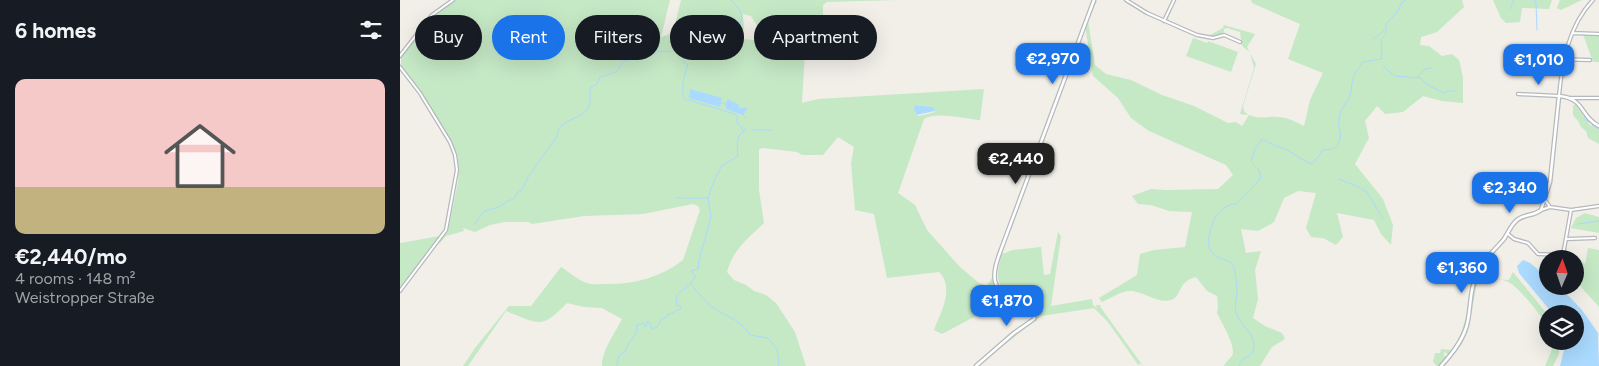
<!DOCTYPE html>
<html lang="en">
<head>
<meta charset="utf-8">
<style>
  :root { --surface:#171b24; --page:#242831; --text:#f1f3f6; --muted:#9ea1a6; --line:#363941; --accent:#1a73e8 }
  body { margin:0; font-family:Figtree,sans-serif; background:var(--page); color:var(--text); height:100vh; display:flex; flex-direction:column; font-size:19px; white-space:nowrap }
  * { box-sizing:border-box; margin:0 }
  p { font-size:16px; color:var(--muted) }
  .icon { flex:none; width:28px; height:28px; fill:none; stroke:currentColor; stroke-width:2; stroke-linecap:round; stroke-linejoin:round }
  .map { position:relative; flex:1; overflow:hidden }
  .drawer { display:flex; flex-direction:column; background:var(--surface); width:400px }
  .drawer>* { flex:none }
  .guide { position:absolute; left:15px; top:15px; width:475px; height:45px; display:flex; gap:10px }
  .needle { width:32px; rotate:2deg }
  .controls { position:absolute; left:1139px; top:250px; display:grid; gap:10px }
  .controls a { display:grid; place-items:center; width:45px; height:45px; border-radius:50%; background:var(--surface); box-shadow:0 5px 20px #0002; font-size:25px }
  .price { position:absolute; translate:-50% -42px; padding:0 11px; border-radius:10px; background:var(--accent); color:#fff; font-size:16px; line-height:32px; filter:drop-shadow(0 1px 2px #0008) }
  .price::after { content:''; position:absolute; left:50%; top:30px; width:15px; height:11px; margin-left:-8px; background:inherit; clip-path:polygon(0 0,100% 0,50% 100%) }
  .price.active { background:#222; color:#fff }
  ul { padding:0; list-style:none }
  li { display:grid; align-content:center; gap:10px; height:265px; padding:0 15px }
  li+li { border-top:1px solid var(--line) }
  li span { display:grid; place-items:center; height:155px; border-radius:10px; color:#555 }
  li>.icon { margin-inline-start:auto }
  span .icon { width:90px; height:90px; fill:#fffc; stroke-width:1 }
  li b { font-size:21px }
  h2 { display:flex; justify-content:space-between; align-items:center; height:60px; padding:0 15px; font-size:21px }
  .tag { padding:0 18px; border-radius:22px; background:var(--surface); box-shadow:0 5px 20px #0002; font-size:18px; line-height:45px }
  .tag.active { background:var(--accent); color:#fff }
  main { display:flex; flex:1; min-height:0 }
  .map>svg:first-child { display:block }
  .green { fill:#c5e8c5; fill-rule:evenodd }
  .water { fill:#aadaff }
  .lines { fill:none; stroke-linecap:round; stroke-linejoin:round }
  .stream { stroke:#aadaff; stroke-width:1 }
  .minor-casing { stroke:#b5b8bc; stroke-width:4.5 }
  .tertiary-casing { stroke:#b5b8bc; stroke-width:5 }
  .minor { stroke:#fff; stroke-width:2 }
  .tertiary { stroke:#fff; stroke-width:2.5 }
</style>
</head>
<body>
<main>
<section class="drawer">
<h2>6 homes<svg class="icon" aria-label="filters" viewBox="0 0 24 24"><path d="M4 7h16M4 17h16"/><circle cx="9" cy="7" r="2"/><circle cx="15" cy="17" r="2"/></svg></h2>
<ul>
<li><span style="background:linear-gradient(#f6c9c9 70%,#c2b280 0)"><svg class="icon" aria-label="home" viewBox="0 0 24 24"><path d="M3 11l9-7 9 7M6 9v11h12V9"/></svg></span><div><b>€2,440/mo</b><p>4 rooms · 148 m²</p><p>Weistropper Straße</p></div></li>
</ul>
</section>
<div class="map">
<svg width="1199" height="366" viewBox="0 0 1199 366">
  <rect width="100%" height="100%" fill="#f1efe8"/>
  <path class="green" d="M 56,0 L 270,0 L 261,37 L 270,34 L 276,21 L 281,0 L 497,0 L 427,2 L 423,5 L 423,51 L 405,51 L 402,103 L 418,99 L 584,89 L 580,120 C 566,119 536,111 524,119 L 498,193 L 515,205 L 527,230 L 560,267 L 579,283 L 587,286 L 593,276 L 594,287 L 604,301 L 542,334 L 534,330 C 541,312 555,288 539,272 L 487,278 L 474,214 L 455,210 L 451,163 L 454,147 L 438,137 L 423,155 L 402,155 L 397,152 L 363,148 L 359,149 L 359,190 L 364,223 C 349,237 332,251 327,272 L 334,280 L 346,285 L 354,291 L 366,295 L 376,303 L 395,332 L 406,366 L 202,366 C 202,350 215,333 222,319 L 202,308 L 184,307 L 167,303 C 141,330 139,324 106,311 L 68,366 L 63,366 L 75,348 L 109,306 L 131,306 L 161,267 C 169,272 178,280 187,283 C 192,285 198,284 203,284 C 231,285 260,278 283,260 L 300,210 L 298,206 L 293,204 L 243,214 L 184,216 L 132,224 L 128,222 L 104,222 L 90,225 L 75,232 L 63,228 L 64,231 L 46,236 L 40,243 L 38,242 L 48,231 L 58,182 L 59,170 L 57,154 L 46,133 L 21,92 L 3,69 L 1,65 L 1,56 L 33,15 ZM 343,14 L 351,16 L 361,32 L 361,36 L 355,40 L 342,39 L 344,28 ZM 515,105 L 533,107 L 535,112 L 519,116 L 515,114 Z
    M 695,0 L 697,1 L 688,21 L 695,65 L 706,74 L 731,80 L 762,95 L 794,106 L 828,123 L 836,122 L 842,126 L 849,115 C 861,120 866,116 877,117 C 887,117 896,122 904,126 L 910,100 L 923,73 L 888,59 L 900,24 L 852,3 L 851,0 L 1062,0 L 1064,7 L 1037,32 L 1021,37 L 1020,45 L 1029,46 L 1042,56 L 1052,54 L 1059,60 L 1063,77 L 1063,103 L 1042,101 L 1023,96 L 1003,112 L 985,114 L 977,106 L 965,121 L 969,138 L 955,164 L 983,199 L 993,225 L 991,245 L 981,234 L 974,220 L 937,213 L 943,237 L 936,245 L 923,238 L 911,237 L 906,228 L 916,193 L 898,191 L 884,198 L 874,222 L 858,231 L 841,229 L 846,253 L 861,251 L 855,270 L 858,299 L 853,318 L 865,326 L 882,333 L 885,339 L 872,347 L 860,366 L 824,366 C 826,361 829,360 832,356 C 837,347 821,322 817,313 L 818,307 L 817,296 L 807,291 L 796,277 C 776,282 783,296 771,300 C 759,304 744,292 732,291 C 722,290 711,298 702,302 L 699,298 L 737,275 L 740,254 L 754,250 L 785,247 L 792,212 L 769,211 L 751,205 L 738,204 L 732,196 L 751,189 L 766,190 L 818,189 L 833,175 L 826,165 L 749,131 L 731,118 L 718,98 L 693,76 L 685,25 Z
    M 774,0 L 768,19 C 776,29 796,35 808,36 L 823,28 L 824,25 L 855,34 L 847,47 L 856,64 L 843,106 L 844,111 L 848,115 L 840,114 L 854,68 L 850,52 L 842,46 L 840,32 L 827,28 L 824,29 L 823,35 C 803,41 785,30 767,22 L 766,20 Z
    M 1093,0 L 1152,0 L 1149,9 L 1122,8 L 1120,22 L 1106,23 L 1101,18 Z
    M 1160,0 L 1182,0 L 1161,10 L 1157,8 Z
    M 1183,34 L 1199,35 L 1199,62 L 1193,62 Z
    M 793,38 L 807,43 L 808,41 L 838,52 L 831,72 L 786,56 Z
    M 1175,104 L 1190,125 L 1199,129 L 1199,144 L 1188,138 L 1186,131 L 1180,126 L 1179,122 L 1173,115 L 1173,106 Z
    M 1185,213 L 1199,217 L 1199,233 L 1171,228 L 1176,218 Z
    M 658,232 L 661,236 L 651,306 L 692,299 L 693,305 L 697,308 L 696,305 L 700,305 L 701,308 L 743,366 L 739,363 L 739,366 L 708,322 L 694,308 L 641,316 L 577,366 L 620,330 L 633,322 L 637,316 L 643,311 L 644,308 C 634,306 626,303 617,299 C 595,289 595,276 602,254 L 613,250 L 641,247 L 644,275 L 650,274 Z
    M 40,236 L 2,287 L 0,288 L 0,243 Z
    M 1188,248 L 1199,250 L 1199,307 L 1175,280 L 1175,259 L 1164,259 L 1166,254 C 1177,255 1179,257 1185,264 Z
    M 1075,267 L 1078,269 C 1069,289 1072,311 1064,331 C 1061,340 1055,347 1049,355 L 1044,352 L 1044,355 L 1048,357 L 1039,366 L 1037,366 L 1033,362 L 1035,353 L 1040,353 L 1041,349 L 1052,350 C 1070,324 1067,296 1075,267 Z
    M 1113,272 L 1147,314 L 1147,324 C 1139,314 1117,284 1106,281 C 1097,278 1087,280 1078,278 L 1068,331 L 1061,345 L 1045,366 L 1042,366 L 1050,356 L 1066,330 L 1076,278 L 1109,280 Z
    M 1153,341 L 1159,341 L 1159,354 L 1153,366 L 1145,366 L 1151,352 Z"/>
  <path class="water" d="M 290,89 L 322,98 L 320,107 L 289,98 Z
    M 328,99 L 339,105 L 339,109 L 346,107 L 347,110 L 343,115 L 326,109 L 325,104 Z
    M 515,105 L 533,107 L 535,111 L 516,115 L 514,108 Z
    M 1123,260 L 1130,263 L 1147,277 L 1148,286 L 1159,286 L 1182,310 L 1198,333 L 1199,366 L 1160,366 L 1164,350 L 1164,341 L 1175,341 L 1175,314 L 1153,314 L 1119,273 L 1117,266 Z"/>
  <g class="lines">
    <path class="stream" d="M 1134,0 L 1136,2 L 1137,30
      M 1110,9 L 1114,0
      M 973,39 L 984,31
      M 238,58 C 245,57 251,55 257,52 C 263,50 270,53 278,50 L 282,54 L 283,58
      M 983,66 L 995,76 L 1021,78 L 1026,84 L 1044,93 L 1048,91 L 1055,91
      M 1017,77 L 1025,69 L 1031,68
      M 322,103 L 325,104
      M 343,115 L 346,117
      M 1184,118 L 1189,122
      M 1192,125 L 1199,129
      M 344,127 L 346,132
      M 352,130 L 371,130
      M 939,179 L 959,187 L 967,192 L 980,214
      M 276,198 L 308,198
      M 981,216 L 983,219
      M 75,224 L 84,211 L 99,207 L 106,202 L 115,198 L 117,193 L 122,190 L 128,177 L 157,136 C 158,118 181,121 188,108 C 191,103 190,94 190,88 L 197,84 L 200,77 L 216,72 C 227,61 215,62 235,59
      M 1178,224 L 1199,221
      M 291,284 C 295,289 307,304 312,307 C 326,316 341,320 350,335 L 368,338 L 377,349 L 379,366
      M 217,366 C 218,359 218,354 225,352 C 228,340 237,338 237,325 L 243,323 L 246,327 L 247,322 L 249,322 L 252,329 L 257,327 L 260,323 L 260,320 L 267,317 L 268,314 L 273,313 L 281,308 L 281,306 L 276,305 L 277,295 L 292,282 L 292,280 L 296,277 L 291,271 L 298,269 L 299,260 L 311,217 L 308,198 L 312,186 L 317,174 L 322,166 L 338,156 C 337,148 336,136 343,132 L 343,130 L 336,121 L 338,116 L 335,114 L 289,100 L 285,100 C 280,92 284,75 288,65 L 284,63 L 283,58 C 290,49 294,48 304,53 L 312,51 L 315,55 L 320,56 C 322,55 325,54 326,52 C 332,46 344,20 341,13 C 339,8 334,4 331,0
      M 839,366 L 843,359 C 849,357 854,353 854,346 C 854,332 840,325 836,313 C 834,304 837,298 837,290 C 837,288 835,270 834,268 C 829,253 800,265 811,228 C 814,218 820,208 830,205 C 835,203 833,206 837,203 C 846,196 853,186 861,178 L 859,170 L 851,162 L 855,149 L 861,140 L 864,140 C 871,145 879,146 887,150 C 897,155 902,161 912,164 L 923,150 C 930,150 936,149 939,142 C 943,134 937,127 939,119 C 940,110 945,105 949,98 C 952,91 951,85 953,79 C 954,73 959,67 963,62 L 981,59 L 982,56 L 981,39 L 986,34 L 986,24 L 998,11 L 1002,2 L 1006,0"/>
    <defs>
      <path id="minor" d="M 726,0 L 747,13 L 797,35 L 813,38 L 824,35 L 840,42
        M 764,21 L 774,0
        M 1173,33 L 1199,34
        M 0,56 L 32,15 L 53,0
        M 1119,58 L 1190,60
        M 0,67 L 20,93 L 50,142 L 55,155 L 57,170 L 46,230 L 0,291
        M 1118,94 L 1159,96 C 1162,62 1169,25 1193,0
        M 1169,98 L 1199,98
        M 1145,200 L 1150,207
        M 1141,210 L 1150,207 L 1171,210 L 1199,206
        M 1108,234 L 1114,239 L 1128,243 L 1138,254 L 1163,255 L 1171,210
        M 1167,239 L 1195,238"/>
      <path id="tertiary" d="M 576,366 L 614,333 L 634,319 C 637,302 600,303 595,281 C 593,270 598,258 602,247 L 694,0
        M 1041,366 C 1053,353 1065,338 1068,320 C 1071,304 1070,287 1078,272 C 1083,259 1095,250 1104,239 C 1108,233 1111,225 1117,220 C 1124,214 1134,216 1141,210 L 1150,182 L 1159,96 C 1185,98 1180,117 1199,126"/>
    </defs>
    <use href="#minor" class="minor-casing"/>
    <use href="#tertiary" class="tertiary-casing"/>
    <use href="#minor" class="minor"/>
    <use href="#tertiary" class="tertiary"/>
  </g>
</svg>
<div class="controls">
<a><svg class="needle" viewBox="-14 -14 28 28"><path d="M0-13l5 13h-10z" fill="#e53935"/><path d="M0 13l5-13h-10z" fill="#9ea1a6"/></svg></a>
<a><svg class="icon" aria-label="layers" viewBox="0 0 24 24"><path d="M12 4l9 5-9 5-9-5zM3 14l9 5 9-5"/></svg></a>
</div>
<b class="price" style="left:653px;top:85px">€2,970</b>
<b class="price" style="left:1139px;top:86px">€1,010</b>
<b class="price active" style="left:616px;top:185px">€2,440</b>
<b class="price" style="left:1110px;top:214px">€2,340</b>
<b class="price" style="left:1062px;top:294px">€1,360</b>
<b class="price" style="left:607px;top:327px">€1,870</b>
<div class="guide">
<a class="tag">Buy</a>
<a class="tag active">Rent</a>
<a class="tag">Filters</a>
<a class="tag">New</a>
<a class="tag">Apartment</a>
</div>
</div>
</main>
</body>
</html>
